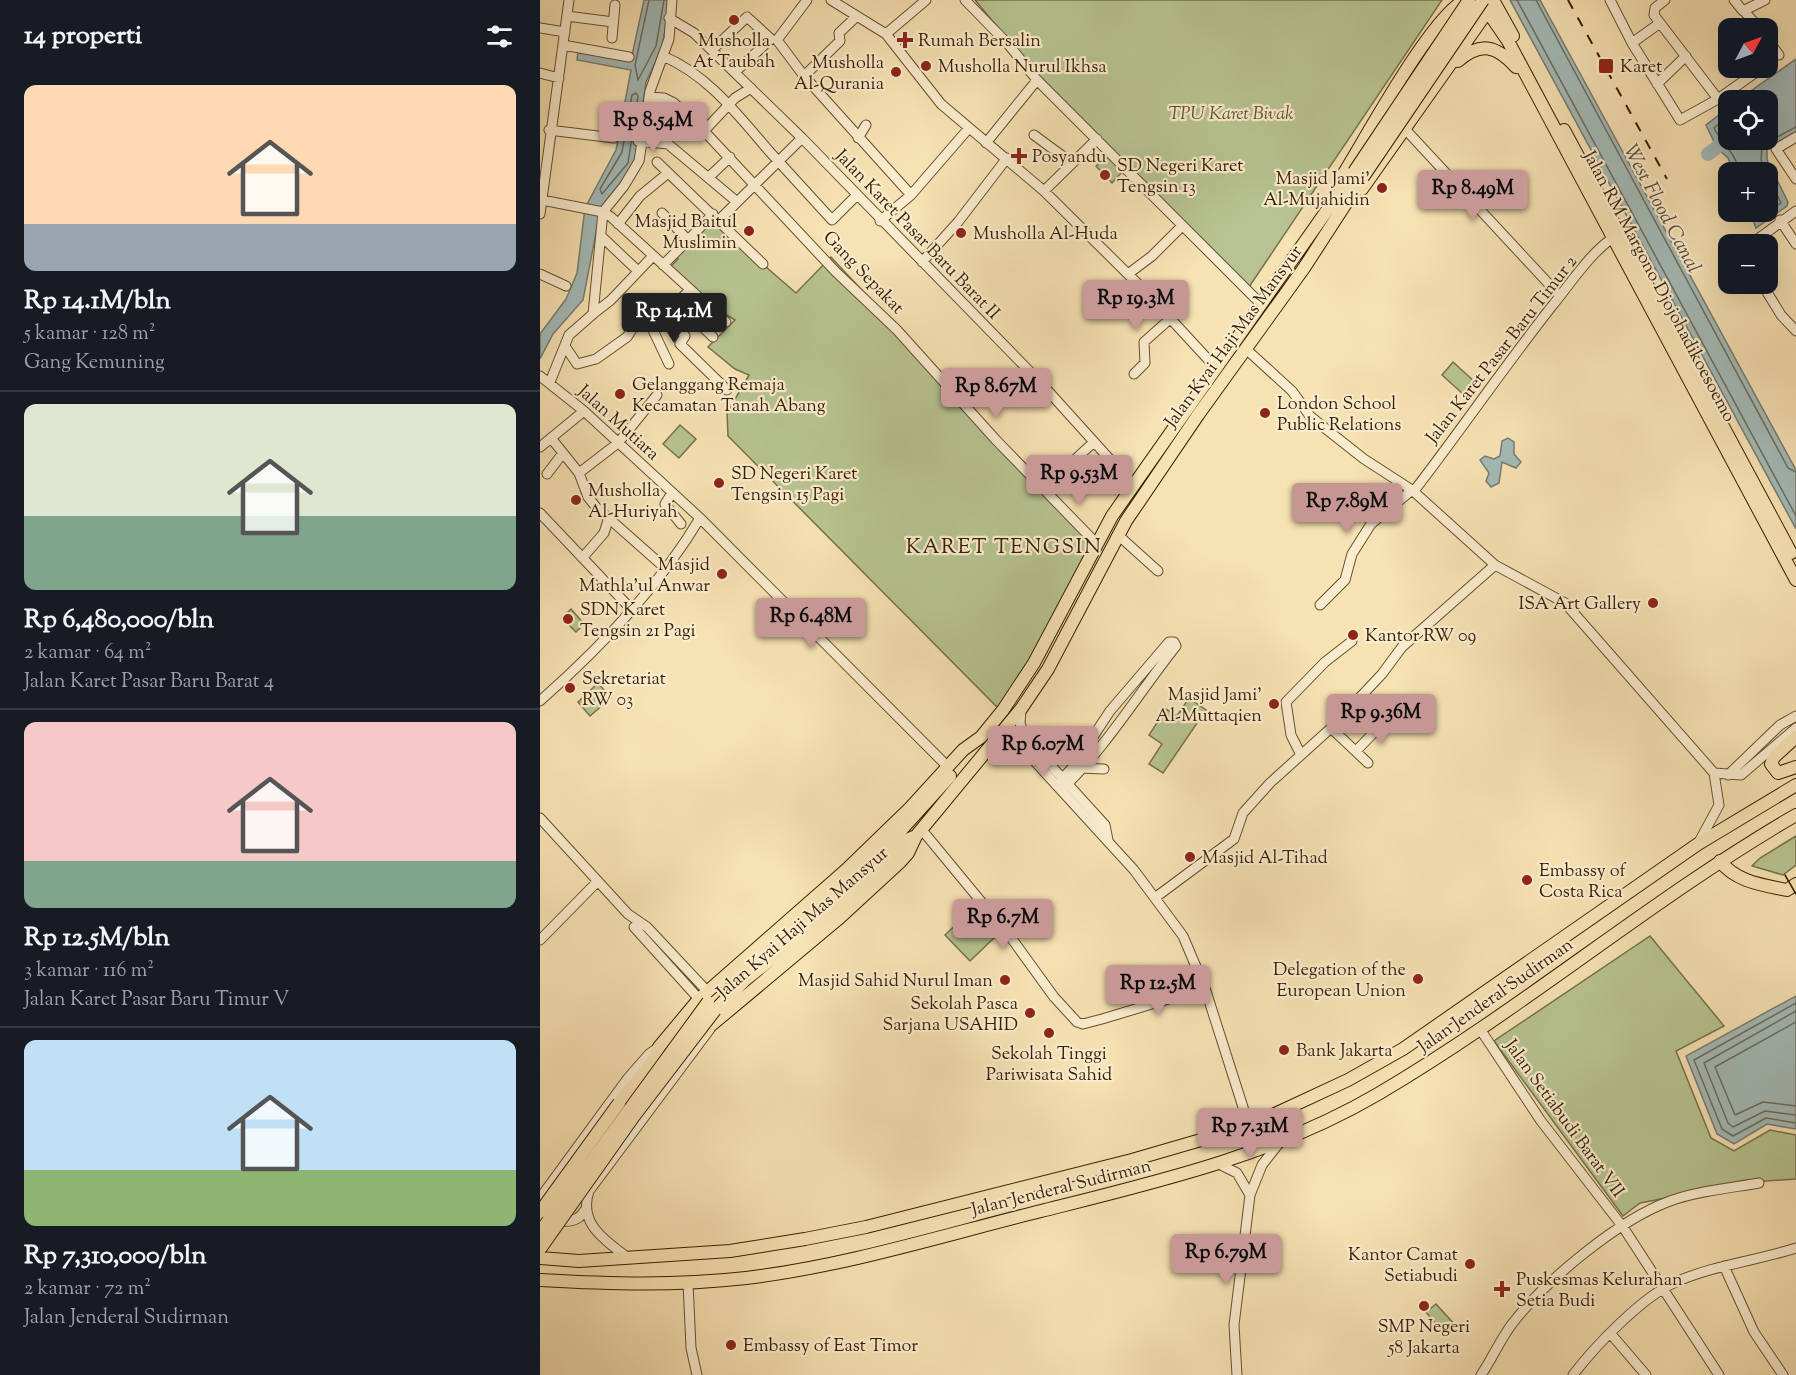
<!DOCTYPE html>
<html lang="id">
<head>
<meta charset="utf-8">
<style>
  :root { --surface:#171b24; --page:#242831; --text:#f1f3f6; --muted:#9ea1a6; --line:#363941; --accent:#c59692 }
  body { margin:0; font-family:"Sorts Mill Goudy",serif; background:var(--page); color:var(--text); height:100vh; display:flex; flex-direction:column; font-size:22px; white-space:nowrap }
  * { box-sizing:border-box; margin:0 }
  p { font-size:20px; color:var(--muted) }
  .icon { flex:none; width:33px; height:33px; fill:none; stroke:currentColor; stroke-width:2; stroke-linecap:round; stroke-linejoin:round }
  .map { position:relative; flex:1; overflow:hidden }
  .details { display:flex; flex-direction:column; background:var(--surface); width:540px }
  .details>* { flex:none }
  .needle { width:39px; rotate:49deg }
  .fabs { position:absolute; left:1178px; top:18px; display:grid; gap:12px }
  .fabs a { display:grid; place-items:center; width:60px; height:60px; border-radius:12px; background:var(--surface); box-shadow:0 6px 24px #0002; font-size:30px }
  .price { position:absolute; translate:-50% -51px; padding:0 14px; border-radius:6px; background:var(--accent); color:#111; font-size:20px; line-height:39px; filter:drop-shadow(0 2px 3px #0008) }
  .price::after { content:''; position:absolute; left:50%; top:36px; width:18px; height:14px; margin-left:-9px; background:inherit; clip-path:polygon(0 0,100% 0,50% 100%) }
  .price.on { background:#222; color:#fff }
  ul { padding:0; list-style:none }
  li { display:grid; align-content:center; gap:12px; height:318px; padding:0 24px }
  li+li { border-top:2px solid var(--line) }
  li span { display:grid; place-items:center; height:186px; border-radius:12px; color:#555 }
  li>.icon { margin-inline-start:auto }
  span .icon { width:108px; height:108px; fill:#fffc; stroke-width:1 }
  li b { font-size:26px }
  h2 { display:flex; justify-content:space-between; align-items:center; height:72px; padding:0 24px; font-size:26px }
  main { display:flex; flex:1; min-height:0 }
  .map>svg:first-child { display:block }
  .green { fill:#b7c491; stroke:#77714a; stroke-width:1.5 }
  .water { fill:#a3bab8; stroke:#787c70; stroke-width:1.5 }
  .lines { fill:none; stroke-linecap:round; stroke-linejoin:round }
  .shore { stroke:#6d6c5e; stroke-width:1.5 }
  .river { stroke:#a3bab8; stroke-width:14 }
  .minor-casing { stroke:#674f2f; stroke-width:11 }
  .major-casing { stroke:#371e03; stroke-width:14 }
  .minor { stroke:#faecce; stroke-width:9 }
  .major { stroke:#f7e2b3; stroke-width:12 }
  .tram { stroke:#371e03; stroke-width:1.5 }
  .rail { stroke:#371e03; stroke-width:2; stroke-dasharray:10 10; stroke-linecap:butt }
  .major-bridge-casing { stroke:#371e03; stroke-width:14; stroke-linecap:butt }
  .major-bridge { stroke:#f7e2b3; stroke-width:12 }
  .poi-dot { fill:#8f2418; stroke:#faecce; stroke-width:2 }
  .labels { text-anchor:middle; stroke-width:4.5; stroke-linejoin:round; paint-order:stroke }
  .poi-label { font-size:18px; fill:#371e03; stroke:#faecce; text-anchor:start }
  .park-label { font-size:18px; font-style:italic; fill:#5d502e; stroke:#faecce }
  .street-label { font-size:18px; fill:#371e03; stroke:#faecce }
  .water-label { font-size:20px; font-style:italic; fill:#574d39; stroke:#faecce }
  .quarter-label { font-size:21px; letter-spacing:1.5px; fill:#371e03; stroke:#faecce }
</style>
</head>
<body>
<main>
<section class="details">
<h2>14 properti<svg class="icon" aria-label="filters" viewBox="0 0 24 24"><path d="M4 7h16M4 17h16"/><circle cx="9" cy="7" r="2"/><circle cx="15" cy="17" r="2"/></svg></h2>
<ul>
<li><span style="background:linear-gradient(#ffd9b3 75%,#9aa5b1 0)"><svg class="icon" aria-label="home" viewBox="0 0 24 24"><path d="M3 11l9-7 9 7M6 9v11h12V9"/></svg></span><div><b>Rp 14.1M/bln</b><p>5 kamar · 128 m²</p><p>Gang Kemuning</p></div></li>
<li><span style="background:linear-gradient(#dfe7d0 60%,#7fa58c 0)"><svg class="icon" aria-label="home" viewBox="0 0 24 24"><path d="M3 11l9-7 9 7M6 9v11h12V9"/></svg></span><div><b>Rp 6,480,000/bln</b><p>2 kamar · 64 m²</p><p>Jalan Karet Pasar Baru Barat 4</p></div></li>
<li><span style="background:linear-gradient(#f6c9c9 75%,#7fa58c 0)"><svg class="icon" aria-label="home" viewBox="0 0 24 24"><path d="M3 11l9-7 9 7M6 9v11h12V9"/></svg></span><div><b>Rp 12.5M/bln</b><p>3 kamar · 116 m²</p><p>Jalan Karet Pasar Baru Timur V</p></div></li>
<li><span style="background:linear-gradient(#bfe0f5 70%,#8fb573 0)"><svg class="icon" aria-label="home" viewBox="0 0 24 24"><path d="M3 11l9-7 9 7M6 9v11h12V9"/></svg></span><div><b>Rp 7,310,000/bln</b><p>2 kamar · 72 m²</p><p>Jalan Jenderal Sudirman</p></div></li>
</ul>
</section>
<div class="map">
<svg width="1256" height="1375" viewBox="0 0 1256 1375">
  <rect width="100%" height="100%" fill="#f7e2b3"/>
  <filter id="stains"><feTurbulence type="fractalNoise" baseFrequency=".00333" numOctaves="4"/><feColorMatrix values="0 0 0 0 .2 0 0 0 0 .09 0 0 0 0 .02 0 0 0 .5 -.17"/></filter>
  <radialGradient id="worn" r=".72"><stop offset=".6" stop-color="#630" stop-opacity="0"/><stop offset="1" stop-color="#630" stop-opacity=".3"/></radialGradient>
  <path class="green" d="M 435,0 L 902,0 L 707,290 L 497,74 Z
    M 568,155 L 583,171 L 572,183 L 556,166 Z
    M 173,221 L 256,293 L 291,257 L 559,545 L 517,621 L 458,708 L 188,436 L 187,413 L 209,375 L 195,369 L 168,347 L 195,320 L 170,305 L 130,267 L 138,259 L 135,256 L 151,239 L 155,242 L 159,238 L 157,235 Z
    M 913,362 L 935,382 L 924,395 L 902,375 Z
    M 140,425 L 156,439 L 139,458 L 123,444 Z
    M 31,609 L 44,624 L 36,632 L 22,618 Z
    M 58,683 L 71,698 L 50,716 L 38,702 Z
    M 649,698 L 666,710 L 623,773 L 609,764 L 622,744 L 609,735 L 626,709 L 637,716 Z
    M 1256,836 L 1256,865 L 1243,875 L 1212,866 L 1220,858 Z
    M 429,912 L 454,938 L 430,961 L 405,935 Z
    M 1110,936 L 1184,1026 L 1136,1051 L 1171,1138 L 1194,1151 L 1230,1130 L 1256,1135 L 1256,1179 L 1211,1182 L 1100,1203 L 1083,1216 L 954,1041 Z
    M 896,1304 L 915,1325 L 904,1334 L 886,1312 Z"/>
  <path class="water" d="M 104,0 L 130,0 L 122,48 L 106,82 L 94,166 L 61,207 L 43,300 L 13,334 L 0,359 L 0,334 L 26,299 L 37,273 L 45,208 L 76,150 L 91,70 L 37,60 L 38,52 L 91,60 Z
    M 970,0 L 1000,0 L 1256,470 L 1256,529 Z
    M 1256,59 L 1256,132 L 1227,148 L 1227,160 L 1248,202 L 1247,206 L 1216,228 L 1210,212 L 1227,212 L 1227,172 L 1194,172 L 1188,158 L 1177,148 L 1166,125 L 1188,108 L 1188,140 L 1227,140 L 1227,100 L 1198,100 Z
    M 968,438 L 974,442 L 974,454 L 981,462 L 976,468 L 962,462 L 959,483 L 951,487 L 946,481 L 949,473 L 940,460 L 945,456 L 954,459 L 960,456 L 962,441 Z
    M 1256,996 L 1256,1129 L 1227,1124 L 1194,1144 L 1177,1134 L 1146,1056 Z"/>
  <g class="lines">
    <path class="shore" d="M 109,0 L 95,65 L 98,80 L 116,46 L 124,0
      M 977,0 L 1256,516
      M 996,0 L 1248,468 L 1256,472
      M 96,93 L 98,96 L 88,163 L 62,194 L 60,189 L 82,152 L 92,95 Z
      M 1188,116 L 1174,128 C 1182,144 1197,154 1199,172
      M 1226,172 L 1221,160 L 1222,145 L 1256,127
      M 1216,212 L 1222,217 L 1241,203 L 1227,174
      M 1256,1003 L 1154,1060 L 1182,1129 L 1193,1136 L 1226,1118 L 1256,1123
      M 1256,1011 L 1164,1063 L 1188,1123 L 1193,1127 L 1225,1111 L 1256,1115
      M 1256,1022 L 1175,1067 L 1195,1115 L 1223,1102 L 1256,1106"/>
    <path class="river" d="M 1168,154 L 1188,139"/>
    <defs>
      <path id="minor" d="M 267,0 L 237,40 L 264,76 L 371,195
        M 291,0 L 346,34 L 401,104 L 504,191 L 604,290 L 676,368
        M 425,0 L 468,44 L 497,80 L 722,305
        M 1070,0 L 1092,43 L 1140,120 L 1178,99 L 1222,68
        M 1125,0 L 1115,8 L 1114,15 L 1178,99
        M 1194,0 L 1203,11 L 1225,0
        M 1204,11 L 1219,28
        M 27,16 L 73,22
        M 129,18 L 154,33 L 262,138 L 500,382 L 593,485
        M 0,28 L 25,32
        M 346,34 L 386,0
        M 72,38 L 75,5
        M 1227,39 L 1239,55
        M 1092,43 L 1120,23
        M 23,45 L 89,57
        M 172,50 L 207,17 L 231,39 L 195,72
        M 123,56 C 168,75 198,115 229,151 C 250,174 271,197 292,220 L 316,196
        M 0,73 L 19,78
        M 264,76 L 300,41 L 299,33 L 317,16
        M 1117,84 L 1146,56
        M 109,97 L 124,98 L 134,103 L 164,131 L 295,271 L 357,330 L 456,440 L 556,543
        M 865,129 L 1020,296
        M 9,130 L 74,138
        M 164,131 L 195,98 L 211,88
        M 494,135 L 532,163
        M 1256,137 L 1236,149 L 1256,179
        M 318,138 L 326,125
        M 98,141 L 128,144 L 196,201
        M 446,143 L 497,80
        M 117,162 L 223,264
        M 169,177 L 190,157
        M 504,191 L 557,139
        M 2,200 L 63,212 L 71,217 L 186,322
        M 122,213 L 148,240 L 173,214
        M 0,214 L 29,0
        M 179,220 L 262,138
        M 1240,220 L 1256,244
        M 340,221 L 371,195 L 429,128
        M 78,224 L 100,196 L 128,173
        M 61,236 L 98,271
        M 1211,244 L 1256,211
        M 382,262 L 418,222 L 467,158
        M 123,265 L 148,240
        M 0,274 L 26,286
        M 588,274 L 612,256 L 642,226
        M 1222,284 L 1241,315 L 1256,331
        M 137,302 L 144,309 L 130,320 L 145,336 L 140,344 L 187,390
        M 144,309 L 173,337
        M 101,313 L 112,328 L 129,364
        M 53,314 L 71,300 L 113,256
        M 25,346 L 37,364 L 56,359 L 87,337 L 106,308 L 117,313 L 125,307 L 132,307 L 150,290
        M 706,349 L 752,391 L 770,416 L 786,429 L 824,459 L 872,490 L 955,565 L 1025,603 L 1174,773 L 1179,805 L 1159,842
        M 594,374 L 605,363 L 604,342 L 631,318
        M 0,376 L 44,411 L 160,518 L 408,767
        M 10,382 L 29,335 L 53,314 L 63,212 L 84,186 L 99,161 L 110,91 L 129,39 L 132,0
        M 11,438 L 39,473 L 48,497 L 56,507 L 125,568
        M 0,447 L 44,411
        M 39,473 L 78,443 L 117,395
        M 7,474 L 23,453
        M 503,489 L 554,442
        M 874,491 C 921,430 964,367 1012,306 C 1031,283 1051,251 1077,235
        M 132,493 L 125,504 L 141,524
        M 0,513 L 92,610
        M 578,535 L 618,571
        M 44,556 L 64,533 L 69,517
        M 780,605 L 805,580 L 812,554 L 831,524 L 872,490
        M 0,701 C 60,648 119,587 160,518
        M 481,710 L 480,723 L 485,737 L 565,825 L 568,840
        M 791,728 L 828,763
        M 462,732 L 477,742 L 594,870 L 643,936 L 665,988 L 709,1126
        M 816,751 L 846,720
        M 761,755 L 751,735 L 746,702 L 785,662 L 812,641
        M 539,768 L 564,769
        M 1174,773 L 1201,775 L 1256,728
        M 1188,775 L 1240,725 L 1256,716
        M 516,785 L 533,767 L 570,711 L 629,642 L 634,642 L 636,646 C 598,694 565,749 521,790
        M 0,818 L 88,914 L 107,927 L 167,991
        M 382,830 L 472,939 L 514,997 L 537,1022 L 543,1024 L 562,1019 L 665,988
        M 616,897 L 694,839 L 703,813 L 730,783 L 791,728 L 842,674 L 862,647 L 955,565
        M 94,927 L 159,999
        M 0,940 L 58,881
        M 940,1029 L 1001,1121 L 1083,1227 L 1179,1375
        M 679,1164 L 697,1173 L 710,1195
        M 0,1198 L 88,1078 L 109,1054 L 119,1047
        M 16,1220 C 28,1223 39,1221 45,1210
        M 88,1258 C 65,1240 38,1224 49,1191 L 170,1029
        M 1184,1266 L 1214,1332 L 1243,1375
        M 148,1283 L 151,1348 L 157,1375
        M 1070,1333 L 1106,1375
        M 697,1375 L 694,1325 L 710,1195 L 722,1165 L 740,1142
        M 941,1375 C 952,1359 960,1340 972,1324 C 1005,1281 1078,1220 1130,1201 C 1158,1191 1190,1188 1219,1183
        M 1033,1375 C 1055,1346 1103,1296 1136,1282 C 1174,1265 1216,1261 1256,1248"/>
      <path id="major" d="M 940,0 L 968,41 L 1256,580
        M 953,0 L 973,36
        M 918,61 C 941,41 957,46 976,67
        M 1024,130 L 1251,553
        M 801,178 C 825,140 890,18 925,0
        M 822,189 L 952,5
        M 1256,737 L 1234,757 L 1231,764 L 1238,773 L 1256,767
        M 1180,861 C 1196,882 1223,885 1247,890 L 1256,884
        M 195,976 L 291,898 L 345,848 L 410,776
        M 175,1010 L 205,980 L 292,911 L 369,839 L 376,836
        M 163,1032 L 297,920 L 360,862 L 368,853 L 376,836 L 481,709 L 508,669 L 586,521 L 658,415 L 764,268 L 823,177
        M 79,1103 L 113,1061 L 119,1047 L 159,999 L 306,870 L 370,808 L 423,750 L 441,737 L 463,710 L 494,663 L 572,516 L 814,172
        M 0,1258 L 39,1261 L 190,1251 L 265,1239 L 326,1227 L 592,1160 L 709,1126 L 808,1080 L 863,1049 L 1158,844 L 1256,785
        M 0,1280 C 70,1284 135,1286 206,1278 C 306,1266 404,1235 501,1211 C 617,1182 734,1155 838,1094 C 983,1009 1111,899 1256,815"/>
    </defs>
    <use href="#minor" class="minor-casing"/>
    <use href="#major" class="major-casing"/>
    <use href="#minor" class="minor"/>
    <use href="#major" class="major"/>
    <path class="tram" d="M 1245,875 L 1256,894"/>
    <path class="rail" d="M 1028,0 L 1127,179"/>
    <defs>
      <path id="major-bridge" d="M 814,172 L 929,0
        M 823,177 L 943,0
        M 0,1212 L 79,1103
        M 0,1232 L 168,1002
        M 0,1249 L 94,1116 L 175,1010"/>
    </defs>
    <use href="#major-bridge" class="major-bridge-casing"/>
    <use href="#major-bridge" class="major-bridge"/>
  </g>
  <g class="poi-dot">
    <circle cx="194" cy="20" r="6"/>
    <path d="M362 31h6v6h6v6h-6v6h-6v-6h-6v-6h6z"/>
    <circle cx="386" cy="66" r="6"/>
    <rect x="1058" y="58" width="16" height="16" rx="3"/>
    <circle cx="356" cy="72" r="6"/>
    <path d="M476 147h6v6h6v6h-6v6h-6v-6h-6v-6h6z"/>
    <circle cx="565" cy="175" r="6"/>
    <circle cx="842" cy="188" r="6"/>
    <circle cx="209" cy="231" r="6"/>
    <circle cx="421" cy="233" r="6"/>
    <circle cx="80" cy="394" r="6"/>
    <circle cx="725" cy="413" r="6"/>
    <circle cx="179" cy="483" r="6"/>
    <circle cx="36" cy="500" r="6"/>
    <circle cx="182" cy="574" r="6"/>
    <circle cx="1113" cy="603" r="6"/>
    <circle cx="28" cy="619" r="6"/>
    <circle cx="813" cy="635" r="6"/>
    <circle cx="30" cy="688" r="6"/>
    <circle cx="734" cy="704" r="6"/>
    <circle cx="650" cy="857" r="6"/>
    <circle cx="987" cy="880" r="6"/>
    <circle cx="878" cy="979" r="6"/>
    <circle cx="465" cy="980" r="6"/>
    <circle cx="490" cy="1013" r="6"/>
    <circle cx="509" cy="1033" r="6"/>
    <circle cx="744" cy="1050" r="6"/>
    <circle cx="930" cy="1264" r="6"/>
    <path d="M959 1280h6v6h6v6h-6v6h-6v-6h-6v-6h6z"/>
    <circle cx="884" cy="1306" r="6"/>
    <circle cx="191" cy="1345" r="6"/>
  </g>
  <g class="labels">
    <g class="poi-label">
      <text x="194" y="46" text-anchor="middle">Musholla<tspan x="194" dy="21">At Taubah</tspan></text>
      <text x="378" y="46">Rumah Bersalin</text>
      <text x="344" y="68" text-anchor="end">Musholla<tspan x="344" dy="21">Al-Qurania</tspan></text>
      <text x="398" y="72">Musholla Nurul Ikhsa</text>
      <text x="1080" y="72">Karet</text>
      <text x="492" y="162">Posyandu</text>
      <text x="577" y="171">SD Negeri Karet<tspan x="577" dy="21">Tengsin 13</tspan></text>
      <text x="830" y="184" text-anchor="end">Masjid Jami'<tspan x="830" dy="21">Al-Mujahidin</tspan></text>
      <text x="197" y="227" text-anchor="end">Masjid Baitul<tspan x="197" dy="21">Muslimin</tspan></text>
      <text x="433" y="239">Musholla Al-Huda</text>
      <text x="92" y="390">Gelanggang Remaja<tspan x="92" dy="21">Kecamatan Tanah Abang</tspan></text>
      <text x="737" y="409">London School<tspan x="737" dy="21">Public Relations</tspan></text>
      <text x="191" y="479">SD Negeri Karet<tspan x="191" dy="21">Tengsin 15 Pagi</tspan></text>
      <text x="48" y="496">Musholla<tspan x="48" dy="21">Al-Huriyah</tspan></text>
      <text x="170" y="570" text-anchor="end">Masjid<tspan x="170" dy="21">Mathla'ul Anwar</tspan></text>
      <text x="1101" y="609" text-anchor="end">ISA Art Gallery</text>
      <text x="40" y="615">SDN Karet<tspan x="40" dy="21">Tengsin 21 Pagi</tspan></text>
      <text x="825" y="641">Kantor RW 09</text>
      <text x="42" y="684">Sekretariat<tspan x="42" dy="21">RW 03</tspan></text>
      <text x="722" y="700" text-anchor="end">Masjid Jami'<tspan x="722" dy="21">Al-Muttaqien</tspan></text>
      <text x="662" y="863">Masjid Al-Tihad</text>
      <text x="999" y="876">Embassy of<tspan x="999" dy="21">Costa Rica</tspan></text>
      <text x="866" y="975" text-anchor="end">Delegation of the<tspan x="866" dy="21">European Union</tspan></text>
      <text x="453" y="986" text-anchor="end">Masjid Sahid Nurul Iman</text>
      <text x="478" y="1009" text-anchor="end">Sekolah Pasca<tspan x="478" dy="21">Sarjana USAHID</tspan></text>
      <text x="756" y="1056">Bank Jakarta</text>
      <text x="509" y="1059" text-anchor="middle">Sekolah Tinggi<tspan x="509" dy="21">Pariwisata Sahid</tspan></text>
      <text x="918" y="1260" text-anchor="end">Kantor Camat<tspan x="918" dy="21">Setiabudi</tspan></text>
      <text x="976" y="1285">Puskesmas Kelurahan<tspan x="976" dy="21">Setia Budi</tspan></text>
      <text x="884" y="1332" text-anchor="middle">SMP Negeri<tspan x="884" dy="21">58 Jakarta</tspan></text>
      <text x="203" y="1351">Embassy of East Timor</text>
    </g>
    <g class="park-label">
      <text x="691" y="119">TPU Karet Bivak</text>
    </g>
    <g class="street-label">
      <text transform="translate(378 234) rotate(46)" y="6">Jalan Karet Pasar Baru Barat II</text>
      <text transform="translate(324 272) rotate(46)" y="6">Gang Sepakat</text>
      <text transform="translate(1120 286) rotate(62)" y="6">Jalan RM Margono Djojohadikoesoemo</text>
      <text transform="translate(693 336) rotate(-54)" y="6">Jalan Kyai Haji Mas Mansyur</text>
      <text transform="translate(961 349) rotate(-52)" y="6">Jalan Karet Pasar Baru Timur 2</text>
      <text transform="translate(79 422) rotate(42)" y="6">Jalan Mutiara</text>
      <text transform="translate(262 922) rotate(-41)" y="6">Jalan Kyai Haji Mas Mansyur</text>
      <text transform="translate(955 995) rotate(-35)" y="6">Jalan Jenderal Sudirman</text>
      <text transform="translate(1025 1118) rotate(54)" y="6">Jalan Setiabudi Barat VII</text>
      <text transform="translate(521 1187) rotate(-14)" y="6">Jalan Jenderal Sudirman</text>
    </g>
    <g class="water-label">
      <text transform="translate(1123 208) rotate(62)" y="7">West Flood Canal</text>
    </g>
    <g class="quarter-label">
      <text x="464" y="553">KARET TENGSIN</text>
    </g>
  </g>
  <rect width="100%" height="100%" filter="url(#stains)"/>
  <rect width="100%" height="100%" fill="url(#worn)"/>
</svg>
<div class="fabs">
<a><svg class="needle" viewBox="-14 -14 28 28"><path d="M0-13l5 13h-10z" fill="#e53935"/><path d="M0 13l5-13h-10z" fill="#9ea1a6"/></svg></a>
<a><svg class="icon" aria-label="locate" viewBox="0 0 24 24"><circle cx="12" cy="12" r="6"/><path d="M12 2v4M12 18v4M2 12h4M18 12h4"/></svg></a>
<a>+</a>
<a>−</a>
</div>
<b class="price" style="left:113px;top:153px">Rp 8.54M</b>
<b class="price" style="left:933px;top:221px">Rp 8.49M</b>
<b class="price" style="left:596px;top:331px">Rp 19.3M</b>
<b class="price on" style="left:134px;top:344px">Rp 14.1M</b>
<b class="price" style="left:456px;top:419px">Rp 8.67M</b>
<b class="price" style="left:539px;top:506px">Rp 9.53M</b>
<b class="price" style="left:807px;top:534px">Rp 7.89M</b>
<b class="price" style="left:271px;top:649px">Rp 6.48M</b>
<b class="price" style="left:841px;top:745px">Rp 9.36M</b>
<b class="price" style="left:503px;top:777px">Rp 6.07M</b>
<b class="price" style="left:463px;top:950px">Rp 6.7M</b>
<b class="price" style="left:618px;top:1016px">Rp 12.5M</b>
<b class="price" style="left:710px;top:1159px">Rp 7.31M</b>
<b class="price" style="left:686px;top:1285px">Rp 6.79M</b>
</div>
</main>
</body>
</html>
